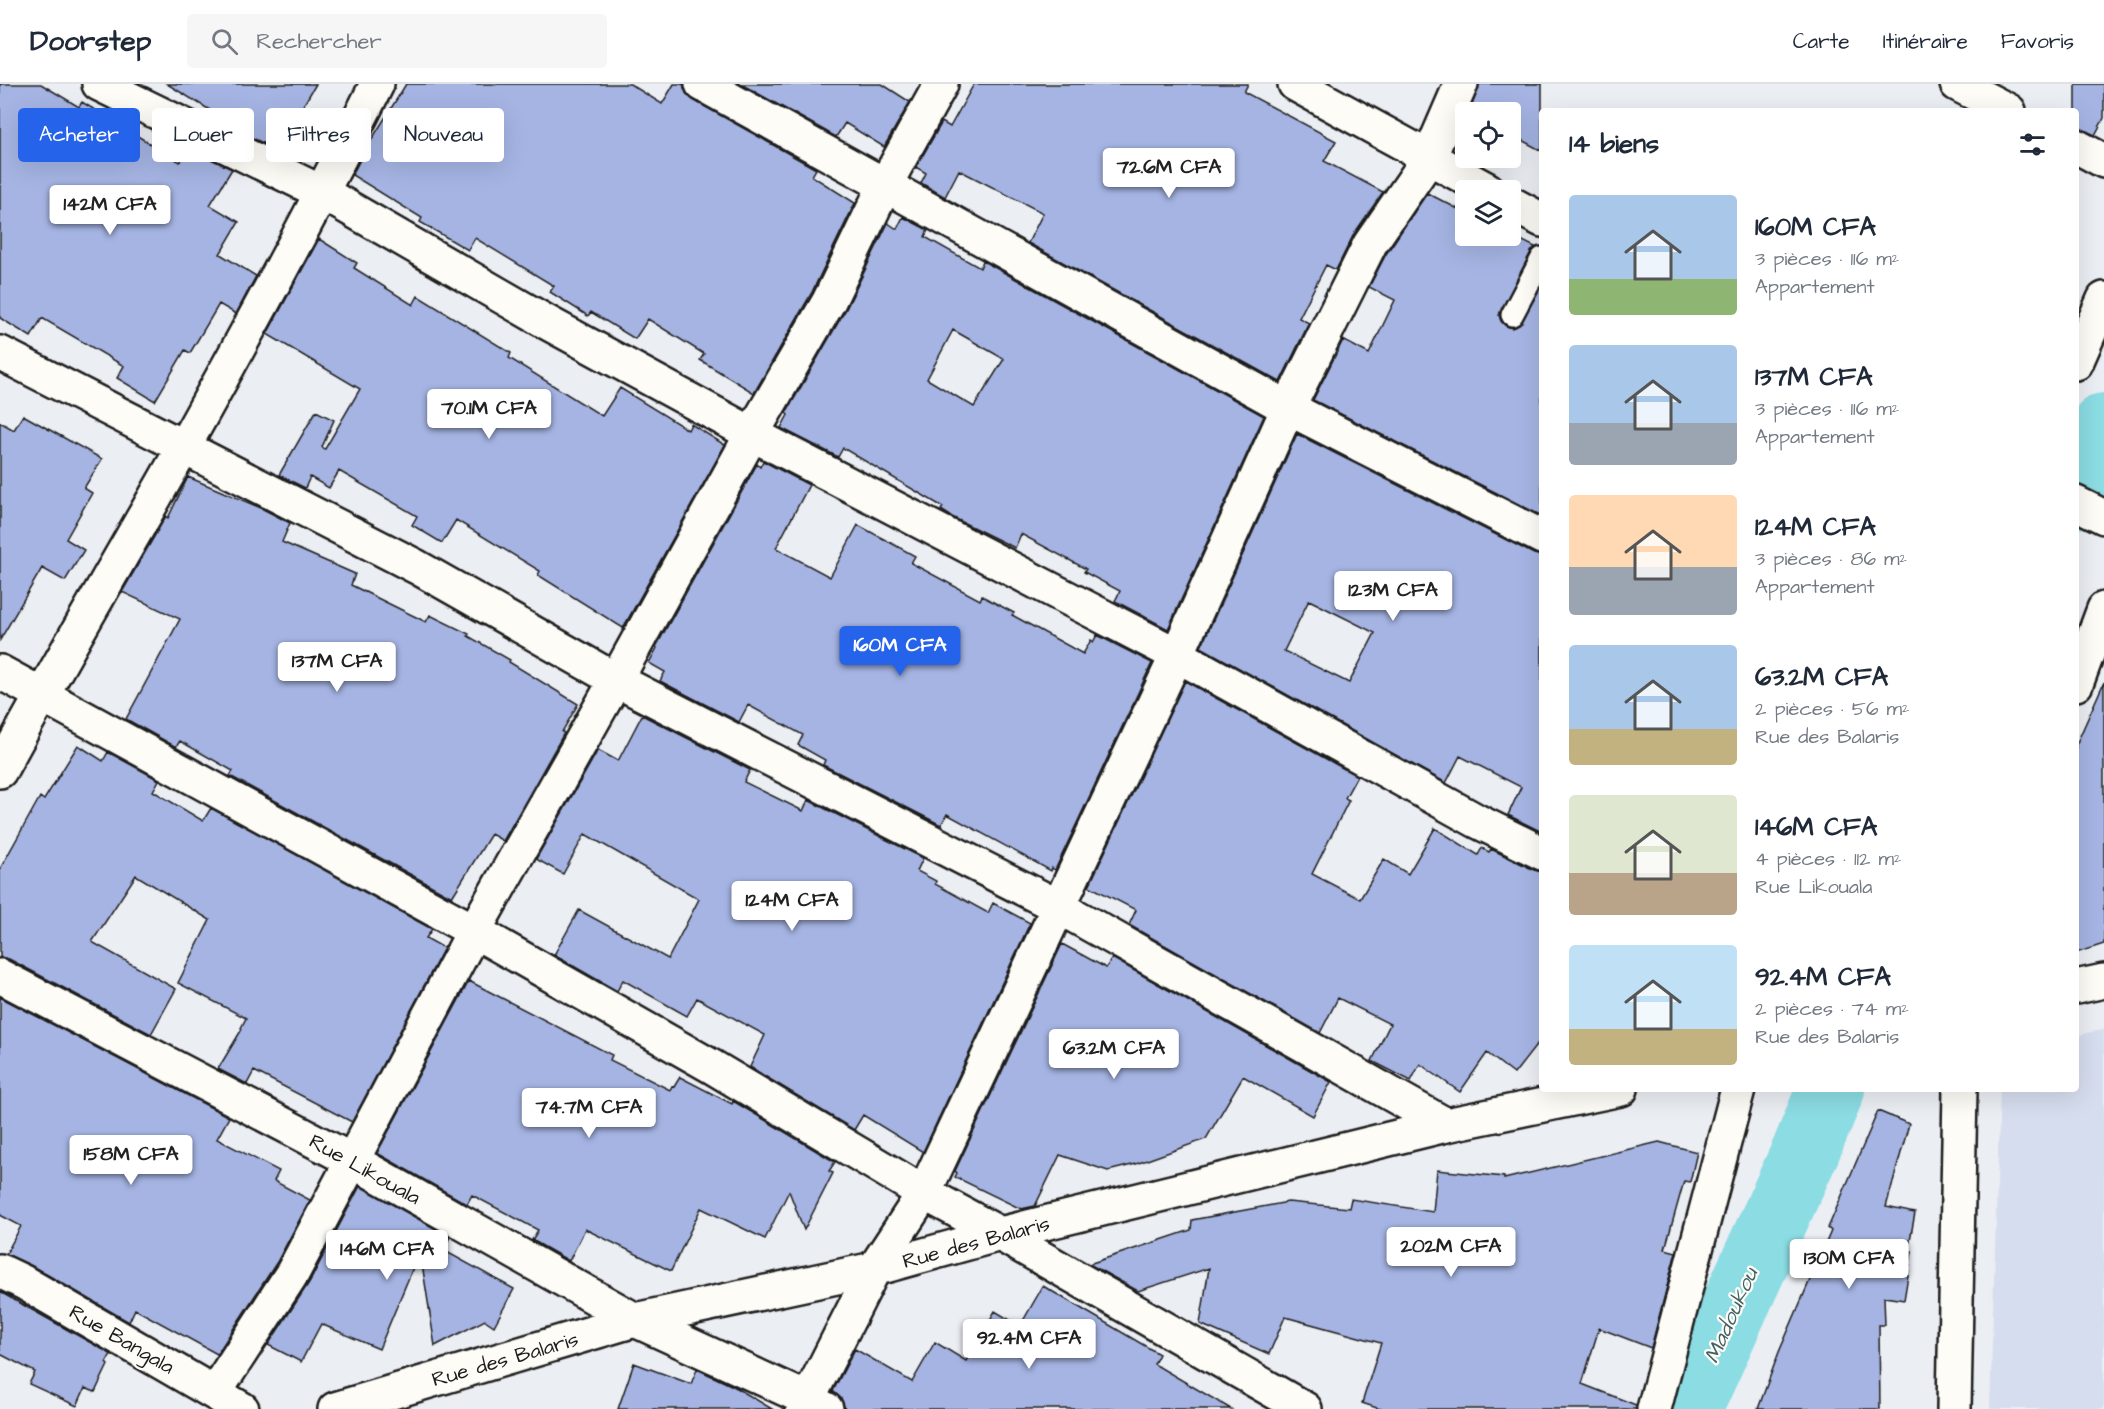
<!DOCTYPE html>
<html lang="fr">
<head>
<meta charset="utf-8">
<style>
  :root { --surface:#fff; --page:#f6f6f7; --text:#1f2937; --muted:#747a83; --line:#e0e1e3; --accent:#2563eb }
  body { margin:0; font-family:"Architects Daughter",sans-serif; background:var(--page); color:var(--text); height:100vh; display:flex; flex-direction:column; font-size:22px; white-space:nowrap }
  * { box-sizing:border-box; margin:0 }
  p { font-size:20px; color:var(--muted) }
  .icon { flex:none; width:33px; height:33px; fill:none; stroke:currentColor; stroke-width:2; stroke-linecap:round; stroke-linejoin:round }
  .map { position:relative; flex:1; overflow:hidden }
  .details { position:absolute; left:1539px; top:24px; width:540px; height:984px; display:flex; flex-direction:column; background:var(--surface); border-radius:6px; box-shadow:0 6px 24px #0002 }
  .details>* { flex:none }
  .banner { position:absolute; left:18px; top:24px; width:570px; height:54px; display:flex; gap:12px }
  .buttons { position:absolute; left:1455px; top:18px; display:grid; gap:12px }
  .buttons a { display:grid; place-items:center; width:66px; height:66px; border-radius:6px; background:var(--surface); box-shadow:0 6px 24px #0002; font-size:30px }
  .price { position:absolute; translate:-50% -51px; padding:0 14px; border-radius:6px; background:#fff; color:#222; font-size:20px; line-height:39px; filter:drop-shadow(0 2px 3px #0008) }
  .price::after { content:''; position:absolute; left:50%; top:36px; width:18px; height:14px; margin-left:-9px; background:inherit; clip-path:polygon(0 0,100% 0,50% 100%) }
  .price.on { background:var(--accent); color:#fff }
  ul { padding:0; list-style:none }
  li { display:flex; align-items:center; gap:18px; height:150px; padding:0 30px }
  li span { display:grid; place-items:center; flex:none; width:168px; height:120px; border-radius:6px; color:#555 }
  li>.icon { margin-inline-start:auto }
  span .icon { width:72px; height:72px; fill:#fffc; stroke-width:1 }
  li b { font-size:26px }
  h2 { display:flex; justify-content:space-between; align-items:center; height:72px; padding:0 30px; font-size:26px }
  .chip { padding:0 21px; border-radius:6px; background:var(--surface); box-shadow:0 6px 24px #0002; font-size:21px; line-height:54px }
  .chip.on { background:var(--accent); color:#fff }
  header { display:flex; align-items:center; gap:36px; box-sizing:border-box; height:84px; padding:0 30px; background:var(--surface); border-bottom:2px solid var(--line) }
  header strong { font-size:28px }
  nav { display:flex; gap:33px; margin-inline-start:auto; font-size:21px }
  .search { width:420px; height:54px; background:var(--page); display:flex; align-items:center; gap:15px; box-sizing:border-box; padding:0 21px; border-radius:6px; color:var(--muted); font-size:22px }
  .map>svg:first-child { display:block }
  .built { fill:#d6ddee }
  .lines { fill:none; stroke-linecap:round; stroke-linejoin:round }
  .river { stroke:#8bdce3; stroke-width:68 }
  .building { fill:#a5b4e3; stroke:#1c1c1c; stroke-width:1.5; fill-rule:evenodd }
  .lane-casing { stroke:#1c1c1c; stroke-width:26 }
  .street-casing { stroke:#1c1c1c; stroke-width:38 }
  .secondary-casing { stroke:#1c1c1c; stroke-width:38 }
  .lane { stroke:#fdfcf7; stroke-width:21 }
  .street { stroke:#fdfcf7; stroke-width:33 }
  .secondary { stroke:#fdfcf7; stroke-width:33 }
  .labels { text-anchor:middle; stroke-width:4.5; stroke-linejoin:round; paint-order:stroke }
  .street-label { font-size:21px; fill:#1c1c1c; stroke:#fdfcf7 }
  .water-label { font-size:22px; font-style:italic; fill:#435f62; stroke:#fdfcf7 }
</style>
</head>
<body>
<header>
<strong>Doorstep</strong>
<div class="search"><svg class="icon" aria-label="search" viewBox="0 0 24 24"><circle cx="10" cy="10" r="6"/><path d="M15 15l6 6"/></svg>Rechercher</div>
<nav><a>Carte</a><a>Itinéraire</a><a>Favoris</a></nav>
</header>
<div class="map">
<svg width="2104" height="1325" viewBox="0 0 2104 1325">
  <rect width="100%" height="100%" fill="#ebeef3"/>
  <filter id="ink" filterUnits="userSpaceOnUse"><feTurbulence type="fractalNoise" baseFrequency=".0167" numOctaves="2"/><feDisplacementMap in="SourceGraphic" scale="12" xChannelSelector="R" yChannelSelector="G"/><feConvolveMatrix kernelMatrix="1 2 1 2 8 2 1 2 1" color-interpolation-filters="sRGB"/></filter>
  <g filter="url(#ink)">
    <path class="built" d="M 2104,945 L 2104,1325 L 1990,1325 L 2000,1005 L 2076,1005 L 2076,952 Z"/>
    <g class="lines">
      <path class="river" d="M 2076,411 L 2104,343
        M 1688,1325 L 1806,1066 L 1831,1005"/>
    </g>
    <path class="building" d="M 0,0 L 41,0 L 79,23 L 82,18 L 180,78 L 188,64 L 232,85 L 210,121 L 239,138 L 220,170 L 256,192 L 236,230 L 219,220 L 190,269 L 185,266 L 155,317 L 117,294 L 124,282 L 42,234 L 31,253 L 0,234 Z
      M 167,0 L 316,0 L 277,66 L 207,32 L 210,26 Z
      M 406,0 L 630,0 L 662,20 L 674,0 L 683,0 L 686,9 L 693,16 L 816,85 L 812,92 L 855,119 L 812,208 L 754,309 L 700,276 L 704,270 L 648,235 L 635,255 L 591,228 L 588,232 L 550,208 L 554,202 L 475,154 L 468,166 L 420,138 L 422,134 L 352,91 L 364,68 Z
      M 741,0 L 882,0 L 910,18 L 884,63 L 845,39 L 836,53 Z
      M 974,0 L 1248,0 L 1244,8 L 1336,57 L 1324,77 L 1383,108 L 1354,150 L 1336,186 L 1326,181 L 1299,234 L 1309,239 L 1280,298 L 1028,159 L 1043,129 L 959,86 L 945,113 L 921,99 L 926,89 L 916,83 L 942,38 L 950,43 Z
      M 1479,0 L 1542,0 L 1542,67 L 1510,50 L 1510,28 L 1470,27 Z
      M 2076,0 L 2104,0 L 2104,34 L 2095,51 L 2076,43 Z
      M 1427,109 L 1466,129 L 1466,152 L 1513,152 L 1535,163 L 1531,168 L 1499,231 L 1501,237 L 1506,242 L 1513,244 L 1519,241 L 1542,201 L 1542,432 L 1313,316 L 1343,256 L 1369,270 L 1395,216 L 1369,203 L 1386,170 Z
      M 903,133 L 928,146 L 925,153 L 980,184 L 983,177 L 1264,332 L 1168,545 L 1115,517 L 1120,507 L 1084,488 L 1086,485 L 1021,450 L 1015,464 L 952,433 L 941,426 L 943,423 L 843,364 L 838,373 L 781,344 L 788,331 L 786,329 L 846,225 L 888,139 L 897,145 ZM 953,246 L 1004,275 L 974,323 L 927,295 Z
      M 319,155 L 357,179 L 354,184 L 413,221 L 418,212 L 511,269 L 509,274 L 602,332 L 620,304 L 688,346 L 691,340 L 725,361 L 623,544 L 538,491 L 540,487 L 456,436 L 442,459 L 412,441 L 417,432 L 339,387 L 329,404 L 310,393 L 305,404 L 279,391 L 316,327 L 334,336 L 322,363 L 325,365 L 360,305 L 267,250 Z
      M 23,331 L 102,375 L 84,404 L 92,409 L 66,455 L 84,466 L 65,497 L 42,484 L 0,556 L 0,338 L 14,346 Z
      M 1297,350 L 1534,470 L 1542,472 L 1542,748 L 1508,731 L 1521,703 L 1460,672 L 1446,699 L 1201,563 ZM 1309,516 L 1375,549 L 1349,599 L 1284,567 Z
      M 763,377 L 809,401 L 776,464 L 830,493 L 858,441 L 915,472 L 911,479 L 980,516 L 982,512 L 1014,529 L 1012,531 L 1083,570 L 1091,556 L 1093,558 L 1097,551 L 1152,579 L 1055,786 L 1052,784 L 1051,787 L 947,730 L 941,741 L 823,681 L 825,676 L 798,661 L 803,651 L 748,621 L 739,638 L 660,597 L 665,588 L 649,579 L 657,564 L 656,563 L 757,380 L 760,383 Z
      M 188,393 L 261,424 L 290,439 L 282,458 L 355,490 L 351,501 L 426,538 L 430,531 L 469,550 L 468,552 L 510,576 L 509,578 L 578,620 L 562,648 L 564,649 L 503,757 L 491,750 L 452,813 L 230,692 L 233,687 L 180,657 L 176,663 L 126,635 L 180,535 L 122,508 L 166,432 L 168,434 Z
      M 1185,597 L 1357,692 L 1345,714 L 1349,716 L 1312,790 L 1360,815 L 1384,775 L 1408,790 L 1435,744 L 1478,771 L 1482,764 L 1489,768 L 1491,765 L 1534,786 L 1542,788 L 1542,954 L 1514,990 L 1487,969 L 1460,1008 L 1420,980 L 1411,997 L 1372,977 L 1390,940 L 1338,914 L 1320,949 L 1129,841 L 1136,826 L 1089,802 Z
      M 2104,598 L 2104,860 L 2076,869 L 2076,661 Z
      M 642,631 L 750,686 L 744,698 L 803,727 L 808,716 L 923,774 L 917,787 L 936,797 L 935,800 L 988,829 L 993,819 L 1030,839 L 923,1068 L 863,1031 L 854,1046 L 750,983 L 765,951 L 697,914 L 687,932 L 623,896 L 617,907 L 554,871 L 579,826 L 668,875 L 699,815 L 585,750 L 563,790 L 536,775 L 598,666 L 618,677 Z
      M 78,661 L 103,677 L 108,668 L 159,696 L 153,707 L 203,737 L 211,724 L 432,845 L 426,854 L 444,864 L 352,1038 L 254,987 L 247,1000 L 218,985 L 242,945 L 241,944 L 246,934 L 178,899 L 210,836 L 136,791 L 92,858 L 176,905 L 151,950 L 9,875 L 0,873 L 0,785 L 40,713 L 44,716 Z
      M 1062,860 L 1106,884 L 1112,874 L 1331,998 L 1313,1032 L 1243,992 L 1206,1055 L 1136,1080 L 1108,1087 L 1060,1071 L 1035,1122 L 1021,1125 L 955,1093 L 957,1089 L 955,1087 Z
      M 469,897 L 612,971 L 610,976 L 670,1006 L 672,1002 L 674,1003 L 680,993 L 732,1020 L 733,1017 L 835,1078 L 829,1087 L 833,1089 L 804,1146 L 789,1107 L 765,1155 L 701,1124 L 671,1187 L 585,1145 L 569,1177 L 532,1156 L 538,1146 L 472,1111 L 467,1120 L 377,1069 Z
      M 0,913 L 229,1033 L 217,1055 L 279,1087 L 274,1097 L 310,1116 L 277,1178 L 217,1270 L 135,1225 L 129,1238 L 32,1182 L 6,1170 L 21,1142 L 0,1131 Z
      M 1878,1027 L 1909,1040 L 1886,1123 L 1915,1129 L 1908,1167 L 1912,1167 L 1904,1216 L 1884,1213 L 1885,1241 L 1879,1241 L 1880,1325 L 1758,1325 L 1779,1268 L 1831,1147 L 1828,1144 Z
      M 1659,1058 L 1697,1068 L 1690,1098 L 1684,1097 L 1665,1165 L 1676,1168 L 1651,1264 L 1599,1244 L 1582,1300 L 1636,1321 L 1636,1325 L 1380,1325 L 1362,1319 L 1381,1259 L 1285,1233 L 1269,1270 L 1200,1240 L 1209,1184 L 1138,1207 L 1089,1180 L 1191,1146 L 1192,1136 L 1288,1118 L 1349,1124 L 1351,1115 L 1433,1128 L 1437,1086 L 1504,1093 L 1504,1095 Z
      M 360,1102 L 450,1153 L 443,1166 L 514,1205 L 494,1242 L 485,1236 L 435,1262 L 420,1167 L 379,1265 L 321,1240 L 301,1278 L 268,1261 L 310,1197 Z
      M 1043,1202 L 1159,1270 L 1154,1280 L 1231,1325 L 845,1325 L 841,1315 L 833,1307 L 855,1265 L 912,1298 L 935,1258 L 966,1277 L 995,1227 L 1020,1242 Z
      M 0,1208 L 111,1270 L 106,1279 L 108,1281 L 95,1308 L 85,1304 L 77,1322 L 29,1300 L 35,1288 L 0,1270 Z
      M 634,1279 L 691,1300 L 697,1285 L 735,1303 L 772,1325 L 618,1325 Z"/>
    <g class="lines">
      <defs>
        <path id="lane" d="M 1512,231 L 1542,174"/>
        <path id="street" d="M 99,0 L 323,109 L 548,239 L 752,350 L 1177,571 L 1477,737 L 1542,769
          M 702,0 L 1288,324 L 1542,453
          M 1295,0 L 1488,106
          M 1957,0 L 2009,27
          M 2076,62 L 2104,77
          M 1510,119 L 1542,136
          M 0,269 L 417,483 L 616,596 L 1059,823 L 1446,1041
          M 2076,419 L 2104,433
          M 0,588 L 474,847 L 711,982 L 924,1109 L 1000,1150 L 1305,1325
          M 0,687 C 59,578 122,472 183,364 C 250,244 316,123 377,0
          M 0,892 L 351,1076 L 635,1236 L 807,1315 L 826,1325
          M 0,1187 L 23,1198 L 242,1325
          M 215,1308 L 293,1188 L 474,847 L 616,596 L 752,350 L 829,217 L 885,101 L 941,0
          M 803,1325 L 874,1185 L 924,1109 L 1177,571 L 1288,324 L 1370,160 L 1429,74 L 1461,0
          M 1654,1325 L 1738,1005"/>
        <path id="secondary" d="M 2076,279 L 2104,215
          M 2076,600 L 2104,525
          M 2076,903 L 2104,897
          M 335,1325 L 635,1236 L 874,1185 L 1000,1150 L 1446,1041 L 1621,1005
          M 1954,1325 L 1960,1005"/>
      </defs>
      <use href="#lane" class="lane-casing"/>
      <use href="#street" class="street-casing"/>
      <use href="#secondary" class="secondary-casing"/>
      <use href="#lane" class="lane"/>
      <use href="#street" class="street"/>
      <use href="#secondary" class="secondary"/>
    </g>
  </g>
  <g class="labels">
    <g class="street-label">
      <text transform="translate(365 1085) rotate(29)" y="7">Rue Likouala</text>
      <text transform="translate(976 1158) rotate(-15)" y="7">Rue des Balaris</text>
      <text transform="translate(122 1255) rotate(30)" y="7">Rue Bangala</text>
      <text transform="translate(505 1275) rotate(-16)" y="7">Rue des Balaris</text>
    </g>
    <g class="water-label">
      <text transform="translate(1730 1231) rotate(-66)" y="8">Madoukou</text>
    </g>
  </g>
</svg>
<div class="buttons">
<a><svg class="icon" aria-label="locate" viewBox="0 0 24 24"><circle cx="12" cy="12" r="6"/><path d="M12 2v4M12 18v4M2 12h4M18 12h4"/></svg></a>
<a><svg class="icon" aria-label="layers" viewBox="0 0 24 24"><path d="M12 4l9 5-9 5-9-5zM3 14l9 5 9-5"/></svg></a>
</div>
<b class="price" style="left:1169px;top:115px">72.6M CFA</b>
<b class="price" style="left:110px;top:152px">142M CFA</b>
<b class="price" style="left:489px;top:356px">70.1M CFA</b>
<b class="price" style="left:1393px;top:538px">123M CFA</b>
<b class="price on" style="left:900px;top:593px">160M CFA</b>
<b class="price" style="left:337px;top:609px">137M CFA</b>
<b class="price" style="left:792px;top:848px">124M CFA</b>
<b class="price" style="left:1114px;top:996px">63.2M CFA</b>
<b class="price" style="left:589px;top:1055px">74.7M CFA</b>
<b class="price" style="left:131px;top:1102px">158M CFA</b>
<b class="price" style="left:1451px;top:1194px">202M CFA</b>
<b class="price" style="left:387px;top:1197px">146M CFA</b>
<b class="price" style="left:1849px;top:1206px">130M CFA</b>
<b class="price" style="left:1029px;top:1286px">92.4M CFA</b>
<div class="banner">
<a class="chip on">Acheter</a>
<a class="chip">Louer</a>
<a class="chip">Filtres</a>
<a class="chip">Nouveau</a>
</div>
<section class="details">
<h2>14 biens<svg class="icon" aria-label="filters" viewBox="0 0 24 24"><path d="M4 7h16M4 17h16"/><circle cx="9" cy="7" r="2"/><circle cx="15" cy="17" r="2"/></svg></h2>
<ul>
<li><span style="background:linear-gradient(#a9c7e8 70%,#8fb573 0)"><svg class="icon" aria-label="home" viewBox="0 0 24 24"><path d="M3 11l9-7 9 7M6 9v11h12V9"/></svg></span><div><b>160M CFA</b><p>3 pièces · 116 m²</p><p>Appartement</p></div></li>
<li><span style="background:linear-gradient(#a9c7e8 65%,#9aa5b1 0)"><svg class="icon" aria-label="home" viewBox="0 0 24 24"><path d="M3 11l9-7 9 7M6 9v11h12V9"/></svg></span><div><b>137M CFA</b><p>3 pièces · 116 m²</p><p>Appartement</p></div></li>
<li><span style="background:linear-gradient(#ffd9b3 60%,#9aa5b1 0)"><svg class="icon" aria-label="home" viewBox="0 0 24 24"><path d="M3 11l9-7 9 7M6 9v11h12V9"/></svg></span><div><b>124M CFA</b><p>3 pièces · 86 m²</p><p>Appartement</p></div></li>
<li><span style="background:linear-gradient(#a9c7e8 70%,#c2b280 0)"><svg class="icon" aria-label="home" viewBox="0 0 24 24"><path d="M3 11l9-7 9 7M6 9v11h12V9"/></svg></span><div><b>63.2M CFA</b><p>2 pièces · 56 m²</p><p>Rue des Balaris</p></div></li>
<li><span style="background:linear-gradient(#dfe7d0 65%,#b9a48a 0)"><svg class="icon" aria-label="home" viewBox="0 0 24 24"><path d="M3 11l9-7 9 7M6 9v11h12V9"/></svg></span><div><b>146M CFA</b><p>4 pièces · 112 m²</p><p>Rue Likouala</p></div></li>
<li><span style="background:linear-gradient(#bfe0f5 70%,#c2b280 0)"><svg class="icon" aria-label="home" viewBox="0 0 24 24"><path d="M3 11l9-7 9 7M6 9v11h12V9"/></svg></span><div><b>92.4M CFA</b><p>2 pièces · 74 m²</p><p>Rue des Balaris</p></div></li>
</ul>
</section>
</div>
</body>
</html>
